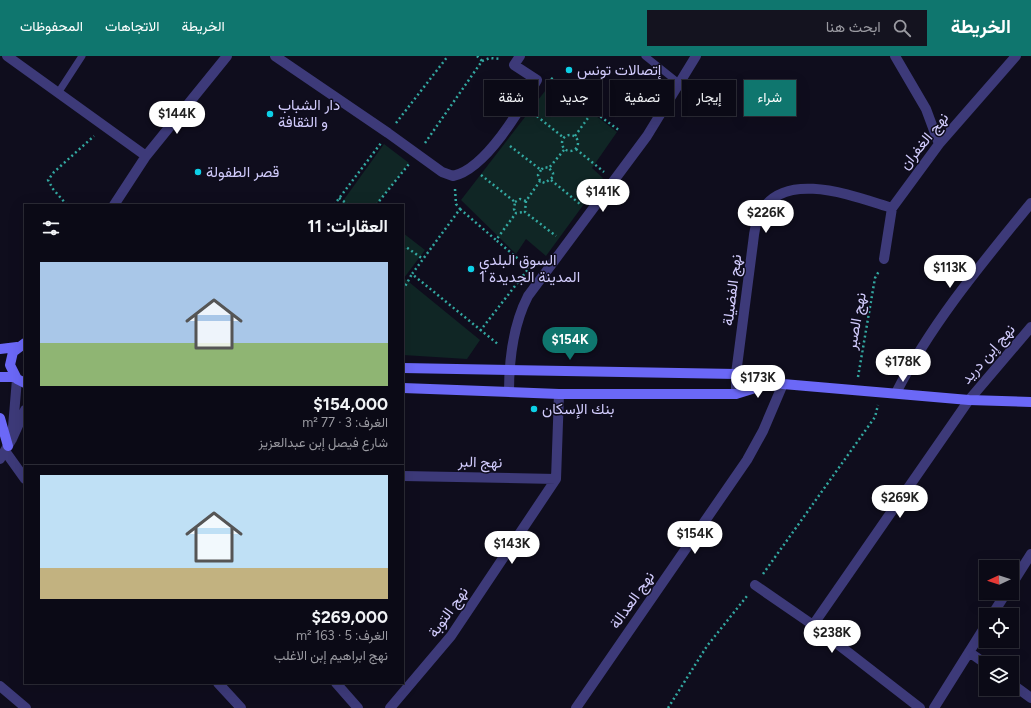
<!DOCTYPE html>
<html lang="ar">
<head>
<meta charset="utf-8">
<style>
  :root { --surface:#0b0a16; --page:#14131f; --text:#f1f3f6; --muted:#9a9aa1; --line:#2b2b35; --accent:#0f766e }
  body { margin:0; font-family:Figtree,Vazirmatn,sans-serif; background:var(--page); color:var(--text); direction:rtl; height:100vh; display:flex; flex-direction:column; font-size:15px; white-space:nowrap }
  * { box-sizing:border-box; margin:0 }
  p { font-size:13px; color:var(--muted) }
  .icon { flex:none; width:22px; height:22px; fill:none; stroke:currentColor; stroke-width:2; stroke-linecap:round; stroke-linejoin:round }
  .map { position:relative; flex:1; overflow:hidden; direction:ltr }
  .panel { position:absolute; left:24px; top:148px; width:380px; height:480px; display:flex; flex-direction:column; background:var(--surface); border-radius:0px; box-shadow:0 4px 16px #0002,0 0 0 1px var(--line); direction:rtl }
  .panel>* { flex:none }
  .hud { position:absolute; left:416px; top:24px; width:380px; height:36px; direction:rtl; display:flex; gap:8px }
  .needle { width:26px; rotate:266deg }
  .controls { position:absolute; left:979px; top:504px; display:grid; gap:8px }
  .controls a { display:grid; place-items:center; width:40px; height:40px; border-radius:0px; background:var(--surface); box-shadow:0 4px 16px #0002,0 0 0 1px var(--line); font-size:20px }
  .price { position:absolute; translate:-50% -34px; padding:0 9px; border-radius:14px; background:#fff; color:#222; font-size:13px; line-height:26px; filter:drop-shadow(0 1px 2px #0008) }
  .price::after { content:''; position:absolute; left:50%; top:24px; width:12px; height:9px; margin-left:-6px; background:inherit; clip-path:polygon(0 0,100% 0,50% 100%) }
  .price.on { background:var(--accent); color:#fff }
  ul { padding:0; list-style:none }
  li { display:grid; align-content:center; gap:8px; height:212px; padding:0 16px }
  li+li { border-top:1px solid var(--line) }
  li span { display:grid; place-items:center; height:124px; border-radius:0px; color:#555 }
  li>.icon { margin-inline-start:auto }
  span .icon { width:72px; height:72px; fill:#fffc; stroke-width:1 }
  li b { font-size:17px }
  h2 { display:flex; justify-content:space-between; align-items:center; height:48px; padding:0 16px; font-size:17px }
  .tag { padding:0 14px; border-radius:0px; background:var(--surface); box-shadow:0 4px 16px #0002,0 0 0 1px var(--line); font-size:14px; line-height:36px }
  .tag.on { background:var(--accent); color:#fff }
  header { display:flex; align-items:center; gap:24px; box-sizing:border-box; height:56px; padding:0 20px; background:var(--accent); color:#fff }
  header strong { font-size:19px }
  nav { display:flex; gap:22px; margin-inline-start:auto; font-size:14px }
  .search { width:280px; height:36px; background:var(--page); display:flex; align-items:center; gap:10px; box-sizing:border-box; padding:0 14px; border-radius:0px; color:var(--muted); font-size:15px }
  .map>svg:first-child { display:block }
  .green { fill:#102625 }
  .lines { fill:none; stroke-linecap:round; stroke-linejoin:round }
  .path { stroke:#33a8a1; stroke-width:2.5; stroke-dasharray:2 3; stroke-linecap:butt }
  .lane { stroke:#3d3a79; stroke-width:7 }
  .street { stroke:#3d3a79; stroke-width:10 }
  .secondary { stroke:#6b68f7; stroke-width:10 }
  .poi-dot { fill:#0dd0e7; stroke:#0f0d1d; stroke-width:1.5 }
  .labels { text-anchor:middle; stroke-width:3; stroke-linejoin:round; paint-order:stroke }
  .poi-label { font-size:15px; fill:#d1cbfc; stroke:#0f0d1d; text-anchor:start }
  .street-label { font-size:15px; fill:#d1cbfc; stroke:#0f0d1d }
</style>
</head>
<body>
<header>
<strong>الخريطة</strong>
<div class="search"><svg class="icon" aria-label="search" viewBox="0 0 24 24"><circle cx="10" cy="10" r="6"/><path d="M15 15l6 6"/></svg>ابحث هنا</div>
<nav><a>الخريطة</a><a>الاتجاهات</a><a>المحفوظات</a></nav>
</header>
<div class="map">
<svg width="1031" height="652" viewBox="0 0 1031 652">
  <rect width="100%" height="100%" fill="#0f0d1d"/>
  <path class="green" d="M 552,26 L 617,76 L 592,112 L 603,122 L 546,200 L 526,183 L 516,198 L 461,144 Z
    M 384,88 L 409,107 L 376,149 L 340,149 Z
    M 403,177 L 425,194 L 404,222 L 480,284 L 467,303 L 403,299 Z"/>
  <g class="lines">
    <path class="path" d="M 482,5 L 490,2 L 501,3
      M 551,22 L 593,55
      M 533,57 L 564,82
      M 396,67 L 448,0
      M562 87a8 8 0 1 1 16 0a8 8 0 1 1-16 0Z
      M 575,80 L 593,55 L 620,75
      M 425,87 L 482,5 L 477,0
      M 510,90 L 541,114 L 544,111 L 549,112 L 564,94
      M 576,93 L 604,116
      M 541,114 L 538,119 L 540,125 L 545,127 L 553,121 L 553,117 L 549,112
      M 481,119 L 515,146 L 514,153 L 516,157
      M 551,124 L 580,148
      M 455,133 L 456,148 L 460,153 L 412,218 L 499,289
      M 339,142 L 349,149
      M 526,145 L 525,156 L 556,180
      M 515,146 L 520,143 L 526,145 L 540,125
      M 67,149 L 53,133 L 48,124 L 54,116 L 94,80
      M 334,149 L 381,87
      M 376,149 L 409,108
      M 460,153 L 496,184 L 516,157 L 525,156
      M 403,193 L 406,191 L 423,203
      M 403,234 L 412,218
      M 480,275 L 529,212 L 496,184
      M 858,321 L 875,222 L 879,215
      M 763,518 L 875,361 L 878,349
      M 668,652 L 707,590 L 747,540"/>
    <path class="lane" d="M 645,0 L 680,28
      M 58,37 L 82,0"/>
    <path class="street" d="M 7,0 L 146,100
      M 275,0 L 388,77 L 442,116 L 453,120 C 486,113 521,52 537,24 L 514,9 L 520,0
      M 895,0 L 926,53 L 939,88
      M 114,149 L 146,100 L 227,0
      M 884,203 L 892,152 L 939,88 L 1016,0
      M 509,336 C 509,304 513,269 528,240 L 647,80 L 696,0
      M 896,337 C 931,268 982,207 1031,147
      M 736,338 L 736,318 L 753,187 C 754,177 755,167 760,157 C 785,112 855,141 892,152
      M 12,383 L 17,323
      M 5,395 L 25,423
      M 0,403 L 12,383 L 25,354
      M 403,420 L 556,423
      M 1012,528 L 1031,498
      M 755,529 L 813,569 L 920,652
      M 992,559 L 1006,537
      M 813,569 L 969,344 L 1031,271
      M 969,596 L 986,608
      M 218,627 L 241,652
      M 336,627 L 358,652
      M 1012,628 L 1031,642
      M 0,630 L 26,652
      M 390,652 L 451,580 L 556,423 L 559,338
      M 576,652 L 747,404 L 763,375 L 783,328
      M 934,652 L 986,569"/>
    <path class="secondary" d="M 25,287 L 13,296 L 10,309 L 17,323 L 25,327
      M 0,293 L 17,291
      M 403,312 L 736,318 L 783,328 L 969,344 L 1031,346
      M 0,321 L 16,321
      M 403,332 L 559,338 L 736,338 L 771,327
      M 0,362 L 8,390"/>
  </g>
  <g class="poi-dot">
    <circle cx="569" cy="14" r="4"/>
    <circle cx="270" cy="58" r="4"/>
    <circle cx="198" cy="116" r="4"/>
    <circle cx="471" cy="213" r="4"/>
    <circle cx="534" cy="353" r="4"/>
  </g>
  <g class="labels">
    <g class="poi-label">
      <text x="577" y="19">إتصالات تونس</text>
      <text x="278" y="54">دار الشباب<tspan x="278" dy="17">و الثقافة</tspan></text>
      <text x="206" y="121">قصر الطفولة</text>
      <text x="479" y="209">السوق البلدي<tspan x="479" dy="17">المدينة الجديدة 1</tspan></text>
      <text x="542" y="358">بنك الإسكان</text>
    </g>
    <g class="street-label">
      <text transform="translate(924 85) rotate(-51)" y="5">نهج الغفران</text>
      <text transform="translate(732 234) rotate(-83)" y="5">نهج الفضيلة</text>
      <text transform="translate(856 265) rotate(-80)" y="5">نهج الصبر</text>
      <text transform="translate(988 298) rotate(-49)" y="5">نهج إبن دريد</text>
      <text transform="translate(480 406) rotate(1)" y="5">نهج البر</text>
      <text transform="translate(632 544) rotate(-55)" y="5">نهج العدالة</text>
      <text transform="translate(448 556) rotate(-55)" y="5">نهج التوبة</text>
    </g>
  </g>
</svg>
<div class="controls">
<a><svg class="needle" viewBox="-14 -14 28 28"><path d="M0-13l5 13h-10z" fill="#e53935"/><path d="M0 13l5-13h-10z" fill="#9a9aa1"/></svg></a>
<a><svg class="icon" aria-label="locate" viewBox="0 0 24 24"><circle cx="12" cy="12" r="6"/><path d="M12 2v4M12 18v4M2 12h4M18 12h4"/></svg></a>
<a><svg class="icon" aria-label="layers" viewBox="0 0 24 24"><path d="M12 4l9 5-9 5-9-5zM3 14l9 5 9-5"/></svg></a>
</div>
<b class="price" style="left:177px;top:79px">$144K</b>
<b class="price" style="left:603px;top:157px">$141K</b>
<b class="price" style="left:766px;top:178px">$226K</b>
<b class="price" style="left:950px;top:233px">$113K</b>
<b class="price on" style="left:570px;top:305px">$154K</b>
<b class="price" style="left:903px;top:327px">$178K</b>
<b class="price" style="left:758px;top:343px">$173K</b>
<b class="price" style="left:900px;top:463px">$269K</b>
<b class="price" style="left:695px;top:499px">$154K</b>
<b class="price" style="left:512px;top:509px">$143K</b>
<b class="price" style="left:832px;top:598px">$238K</b>
<div class="hud">
<a class="tag on">شراء</a>
<a class="tag">إيجار</a>
<a class="tag">تصفية</a>
<a class="tag">جديد</a>
<a class="tag">شقة</a>
</div>
<section class="panel">
<h2>العقارات: 11<svg class="icon" aria-label="filters" viewBox="0 0 24 24"><path d="M4 7h16M4 17h16"/><circle cx="9" cy="7" r="2"/><circle cx="15" cy="17" r="2"/></svg></h2>
<ul>
<li><span style="background:linear-gradient(#a9c7e8 65%,#8fb573 0)"><svg class="icon" aria-label="home" viewBox="0 0 24 24"><path d="M3 11l9-7 9 7M6 9v11h12V9"/></svg></span><div><b>$154,000</b><p>الغرف: 3 · 77 m²</p><p>شارع فيصل إبن عبدالعزيز</p></div></li>
<li><span style="background:linear-gradient(#bfe0f5 75%,#c2b280 0)"><svg class="icon" aria-label="home" viewBox="0 0 24 24"><path d="M3 11l9-7 9 7M6 9v11h12V9"/></svg></span><div><b>$269,000</b><p>الغرف: 5 · 163 m²</p><p>نهج ابراهيم إبن الاغلب</p></div></li>
</ul>
</section>
</div>
</body>
</html>
